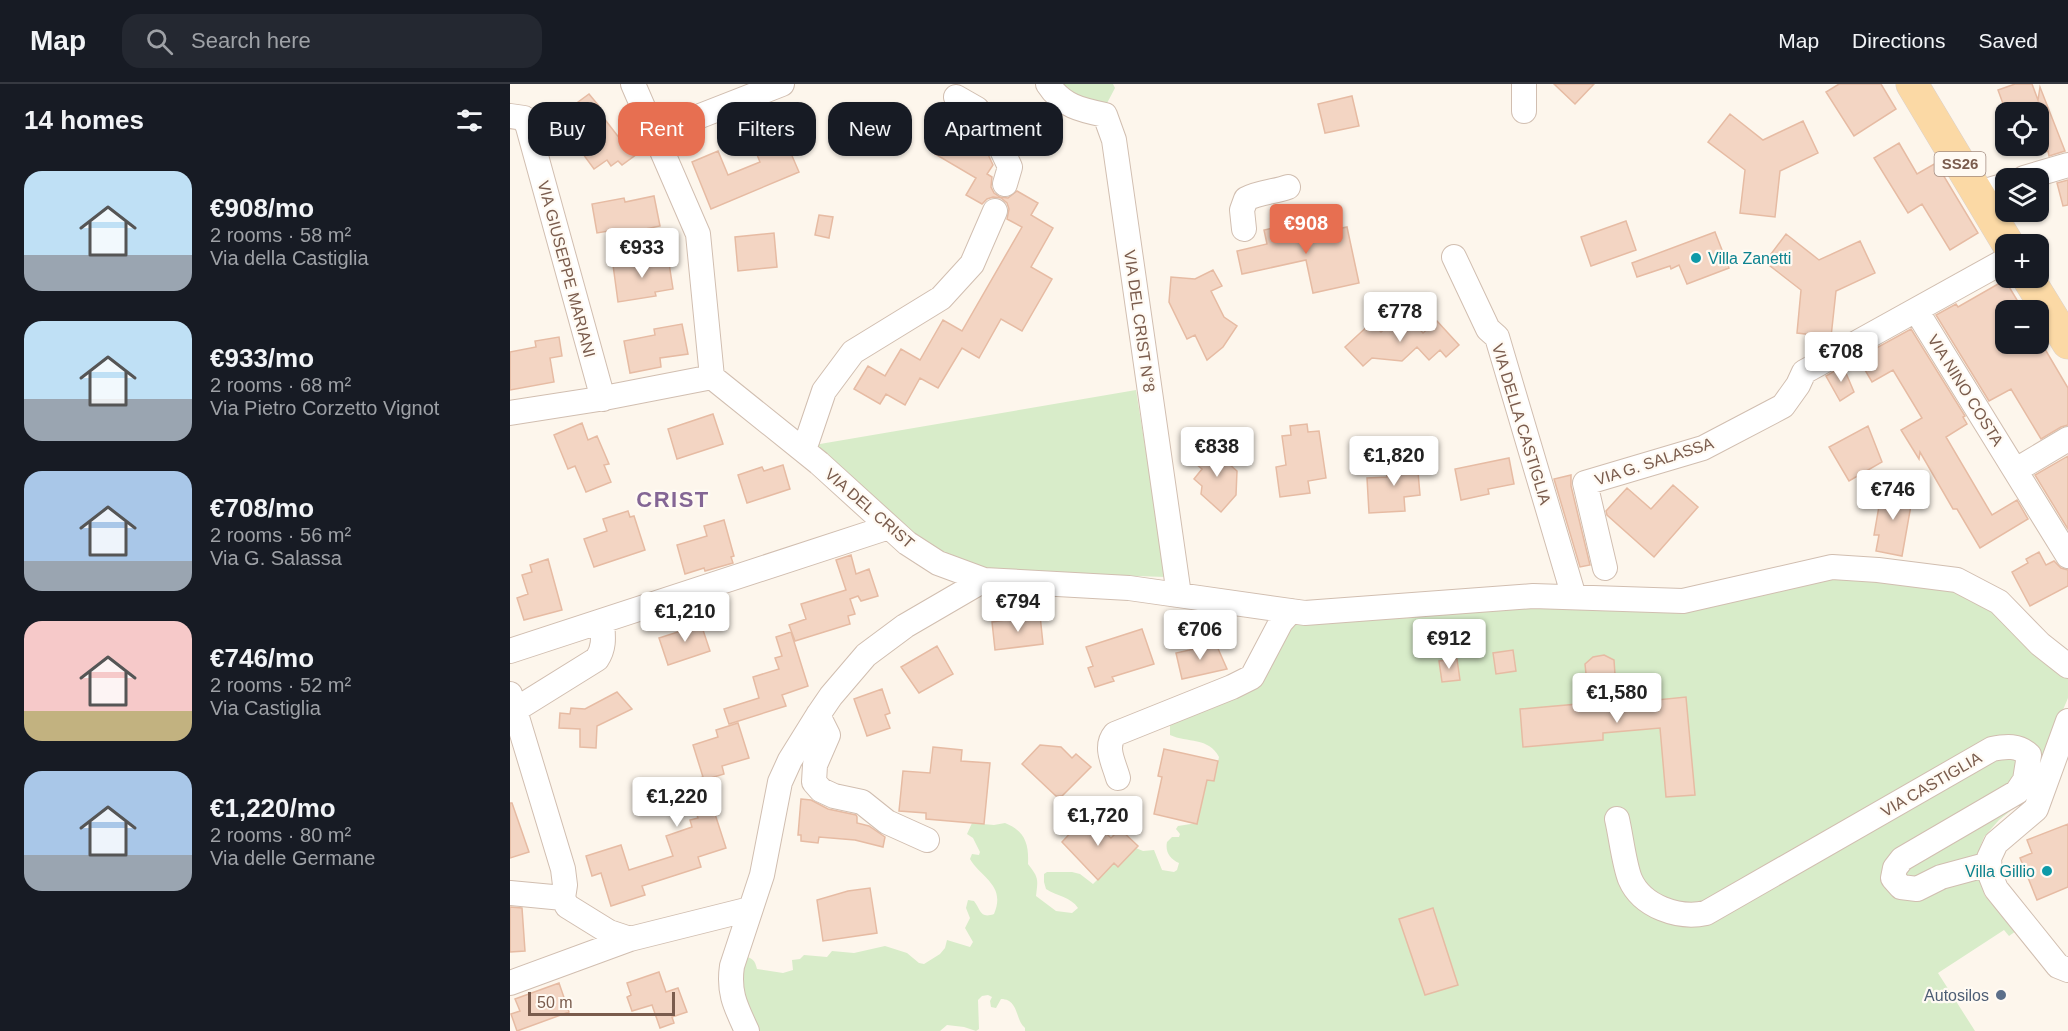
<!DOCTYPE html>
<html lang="en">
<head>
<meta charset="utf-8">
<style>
  :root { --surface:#171b24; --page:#242831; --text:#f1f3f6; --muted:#9ea1a6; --line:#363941; --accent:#e76f51 }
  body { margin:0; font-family:Helvetica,sans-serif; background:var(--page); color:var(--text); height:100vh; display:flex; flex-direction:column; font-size:22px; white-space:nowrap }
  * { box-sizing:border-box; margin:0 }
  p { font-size:20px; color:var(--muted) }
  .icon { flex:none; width:33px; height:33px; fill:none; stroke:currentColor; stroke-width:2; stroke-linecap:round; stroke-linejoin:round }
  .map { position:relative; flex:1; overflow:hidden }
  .drawer { display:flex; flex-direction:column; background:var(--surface); width:510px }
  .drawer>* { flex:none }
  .guide { position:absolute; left:18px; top:18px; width:570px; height:54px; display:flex; gap:12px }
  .buttons { position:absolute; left:1485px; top:18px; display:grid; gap:12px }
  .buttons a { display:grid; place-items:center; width:54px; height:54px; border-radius:12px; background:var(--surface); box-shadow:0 2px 4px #0004; font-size:30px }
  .scale { position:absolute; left:18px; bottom:15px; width:147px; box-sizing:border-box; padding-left:6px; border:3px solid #7a5c4d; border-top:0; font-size:16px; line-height:21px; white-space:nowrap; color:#7a5c4d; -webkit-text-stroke:4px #fffaf3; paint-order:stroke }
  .price { position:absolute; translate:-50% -51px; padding:0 14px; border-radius:6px; background:#fff; color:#222; font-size:20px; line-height:39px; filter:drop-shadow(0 2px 3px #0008) }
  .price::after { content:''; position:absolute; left:50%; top:36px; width:18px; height:14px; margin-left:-9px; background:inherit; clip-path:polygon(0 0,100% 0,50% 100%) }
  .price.current { background:var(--accent); color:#fff }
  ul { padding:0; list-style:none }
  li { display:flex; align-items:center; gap:18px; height:150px; padding:0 24px }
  li span { display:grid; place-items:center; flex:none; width:168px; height:120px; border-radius:18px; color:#555 }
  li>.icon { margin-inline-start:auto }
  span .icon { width:72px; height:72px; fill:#fffc; stroke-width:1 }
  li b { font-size:26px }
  h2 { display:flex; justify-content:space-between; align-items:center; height:72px; padding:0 24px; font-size:26px }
  .chip { padding:0 21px; border-radius:18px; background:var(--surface); box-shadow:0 2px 4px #0004; font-size:21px; line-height:54px }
  .chip.current { background:var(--accent); color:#fff }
  header { display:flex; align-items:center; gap:36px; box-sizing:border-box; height:84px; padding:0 30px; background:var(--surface); border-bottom:2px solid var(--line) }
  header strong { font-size:28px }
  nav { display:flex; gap:33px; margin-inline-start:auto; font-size:21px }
  .search { width:420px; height:54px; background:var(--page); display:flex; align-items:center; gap:15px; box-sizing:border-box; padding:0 21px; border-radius:18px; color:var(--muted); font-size:22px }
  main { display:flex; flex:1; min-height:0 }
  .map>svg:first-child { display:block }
  .green { fill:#d8ecc9 }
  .building { fill:#f3d5c3; stroke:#e6bba3; stroke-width:1.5 }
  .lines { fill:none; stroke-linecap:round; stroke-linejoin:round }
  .minor-casing { stroke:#d1beb0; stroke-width:26 }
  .major-casing { stroke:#dad1cd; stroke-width:33 }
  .minor { stroke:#fff; stroke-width:24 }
  .major { stroke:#fbd9a5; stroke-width:32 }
  .culture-dot { fill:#0f9aa8; stroke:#fffaf3; stroke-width:2 }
  .service-dot { fill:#5c6f8a; stroke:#fffaf3; stroke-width:2 }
  .labels { text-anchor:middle; stroke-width:4.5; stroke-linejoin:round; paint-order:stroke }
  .shield { fill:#fffaf3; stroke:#a28b7f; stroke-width:1.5 }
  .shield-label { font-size:15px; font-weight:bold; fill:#7a5c4d }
  .culture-label { font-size:16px; fill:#0d838f; stroke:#fffaf3; text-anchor:start }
  .street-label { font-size:16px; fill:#7a5c4d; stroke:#fffaf3 }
  .service-label { font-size:16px; fill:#4e5e75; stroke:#fffaf3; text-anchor:end }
  .district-label { font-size:22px; font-weight:bold; letter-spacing:1.5px; fill:#846695; stroke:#fffaf3 }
</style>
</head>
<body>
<header>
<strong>Map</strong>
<div class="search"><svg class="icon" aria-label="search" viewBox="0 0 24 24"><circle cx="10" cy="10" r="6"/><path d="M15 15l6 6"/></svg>Search here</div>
<nav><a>Map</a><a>Directions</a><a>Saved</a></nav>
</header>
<main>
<section class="drawer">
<h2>14 homes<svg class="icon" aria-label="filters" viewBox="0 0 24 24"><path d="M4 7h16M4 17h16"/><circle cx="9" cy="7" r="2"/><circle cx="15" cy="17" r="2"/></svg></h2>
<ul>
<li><span style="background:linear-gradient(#bfe0f5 70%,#9aa5b1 0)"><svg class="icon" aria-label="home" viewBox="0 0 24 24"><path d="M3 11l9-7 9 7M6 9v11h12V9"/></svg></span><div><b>€908/mo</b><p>2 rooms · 58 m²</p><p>Via della Castiglia</p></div></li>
<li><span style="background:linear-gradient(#bfe0f5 65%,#9aa5b1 0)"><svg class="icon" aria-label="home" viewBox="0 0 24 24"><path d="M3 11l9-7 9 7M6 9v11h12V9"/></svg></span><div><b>€933/mo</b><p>2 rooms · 68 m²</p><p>Via Pietro Corzetto Vignot</p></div></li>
<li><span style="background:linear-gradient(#a9c7e8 75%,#9aa5b1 0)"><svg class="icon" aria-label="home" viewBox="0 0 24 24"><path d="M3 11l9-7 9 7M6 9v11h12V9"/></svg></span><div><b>€708/mo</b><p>2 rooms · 56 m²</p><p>Via G. Salassa</p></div></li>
<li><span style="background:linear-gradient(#f6c9c9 75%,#c2b280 0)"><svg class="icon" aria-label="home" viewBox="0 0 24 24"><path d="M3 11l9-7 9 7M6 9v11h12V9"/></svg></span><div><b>€746/mo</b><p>2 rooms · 52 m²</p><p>Via Castiglia</p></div></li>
<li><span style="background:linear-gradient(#a9c7e8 70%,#9aa5b1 0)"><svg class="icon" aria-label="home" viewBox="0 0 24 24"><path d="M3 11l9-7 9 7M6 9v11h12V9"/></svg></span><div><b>€1,220/mo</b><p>2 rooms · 80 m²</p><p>Via delle Germane</p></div></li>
</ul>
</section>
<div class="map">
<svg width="1558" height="947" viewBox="0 0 1558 947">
  <rect width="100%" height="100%" fill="#fdf6ec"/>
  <path class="green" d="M 551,0 L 603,0 L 605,4 L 595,23 L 582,23 Z
    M 626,306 L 656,493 L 472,487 L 427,470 L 304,361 Z
    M 1321,488 L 1444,504 L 1484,524 L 1509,552 L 1558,594 L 1558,614 L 1515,715 L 1489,736 L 1474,753 L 1470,763 L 1466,784 L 1475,812 L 1506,847 L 1499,852 L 1494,846 L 1428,889 L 1465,947 L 515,947 L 515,944 C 505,936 509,915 491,915 L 486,924 L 481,923 L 480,917 L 482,913 L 478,911 L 472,912 L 468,916 L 469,945 L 466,947 L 454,943 L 437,941 L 430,947 L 246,947 L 233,917 L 233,873 C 242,873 245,876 247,885 L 273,889 L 283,886 L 282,876 L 290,875 L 294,871 L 317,873 L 322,867 L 344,869 L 375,862 L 397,869 L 409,879 L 414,880 L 430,870 L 435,864 L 437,856 L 460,863 L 463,858 L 455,844 L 460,834 L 456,824 L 458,816 L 464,817 C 471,826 470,835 484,830 C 496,801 472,795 460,775 L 462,770 L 469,771 L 470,768 L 463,754 L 457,750 L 462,739 L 484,741 L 495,739 C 515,747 519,760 518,780 C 529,794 528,795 526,812 L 546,827 L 562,829 L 568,824 C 561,813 547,812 536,805 L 534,798 L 534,790 L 537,788 L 562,788 L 570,790 L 583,800 L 604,779 L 608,782 L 626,764 L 633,767 L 644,766 L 652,786 L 664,788 L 667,786 L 669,779 C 660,775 655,768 657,758 L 662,753 L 669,753 L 670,750 L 666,745 L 668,742 L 687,739 L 697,696 L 704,697 L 709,673 C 699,653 677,659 660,651 L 660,639 L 727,610 L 774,538 L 1024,515 L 1174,520 Z"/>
  <path class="building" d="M 1044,0 L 1084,0 L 1065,20 Z
    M 1329,0 L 1371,0 L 1386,25 L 1344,52 L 1316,8 Z
    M 1505,0 L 1522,0 L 1528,16 L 1530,3 L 1555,67 L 1539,72 L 1538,67 L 1528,70 L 1528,28 L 1496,28 L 1488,6 Z
    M 79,10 L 89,22 L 86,24 L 110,55 L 114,52 L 127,70 L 112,81 L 108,77 L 101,82 L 97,76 L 84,85 L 73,70 L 86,61 L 68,38 L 65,39 L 56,27 Z
    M 842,12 L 849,42 L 815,49 L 808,20 Z
    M 438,24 L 457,36 L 461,41 L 454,52 L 475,64 L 483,81 L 477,90 L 482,93 L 481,103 L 484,109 L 490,113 L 498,114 L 507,107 L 528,119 L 521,131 L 543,144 L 521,183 L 542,195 L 512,247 L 491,235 L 469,274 L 452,264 L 428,304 L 410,294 L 395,321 L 376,310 L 370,320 L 344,305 L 358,282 L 375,292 L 391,265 L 410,276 L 433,236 L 452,247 L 512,143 L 497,135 L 499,125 L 497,119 L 491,114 L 483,113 L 477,115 L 472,120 L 456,111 L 466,94 L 425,70 L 435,53 L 425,47 Z
    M 1220,30 L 1253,56 L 1293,37 L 1308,69 L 1270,87 L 1265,133 L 1230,129 L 1235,86 L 1198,58 Z
    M 267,37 L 289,88 L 201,125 L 182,78 L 208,67 L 218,91 L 250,78 L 238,49 Z
    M 1389,59 L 1407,90 L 1426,79 L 1468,149 L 1440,166 L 1412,120 L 1398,129 L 1364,74 Z
    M 1558,96 L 1558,121 L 1553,122 L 1547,99 Z
    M 144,112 L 150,142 L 111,150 L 110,145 L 87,149 L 82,120 L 114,114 L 115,118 Z
    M 309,131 L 323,133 L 319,154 L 305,151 Z
    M 793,137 L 796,152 L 837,143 L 849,199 L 803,209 L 796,176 L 732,190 L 727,167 L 757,160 L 754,146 Z
    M 1116,137 L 1126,166 L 1081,182 L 1071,153 Z
    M 1205,148 L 1219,184 L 1177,200 L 1169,181 L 1161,185 L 1160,182 L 1127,193 L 1122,179 Z
    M 264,149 L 267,183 L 228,187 L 225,153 Z
    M 1276,150 L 1309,176 L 1350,157 L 1365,189 L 1326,207 L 1321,253 L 1287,249 L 1291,206 L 1255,178 Z
    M 158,173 L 163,205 L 145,208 L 146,212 L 108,218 L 103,181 Z
    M 703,186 L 712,202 L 701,207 L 714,233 L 727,242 L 713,263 L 697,276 L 685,251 L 677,255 L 659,218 L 661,193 L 685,195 Z
    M 1495,196 L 1513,226 L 1496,226 L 1496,260 L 1532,260 L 1558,304 L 1558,341 L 1551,343 L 1531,355 L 1501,305 L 1479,317 L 1426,231 L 1446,220 L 1448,223 Z
    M 884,237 L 894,249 L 905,240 L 913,249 L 927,237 L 949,261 L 936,273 L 930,266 L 919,276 L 907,263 L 892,277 L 862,274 L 853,282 L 835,263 L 862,238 L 871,248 Z
    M 172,240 L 178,270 L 150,274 L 151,283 L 120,289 L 114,257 L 145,251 L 144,245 Z
    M 1401,245 L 1455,332 L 1453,333 L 1457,340 L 1436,353 L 1482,431 L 1507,416 L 1518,435 L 1470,464 L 1447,425 L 1443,425 L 1410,368 L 1409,375 L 1391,346 L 1412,334 L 1383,286 L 1362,298 L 1348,274 Z
    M 49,253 L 52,272 L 40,274 L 44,298 L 0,306 L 0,268 L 26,263 L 25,257 Z
    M 1333,282 L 1344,308 L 1330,317 L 1316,292 Z
    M 203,330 L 213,360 L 167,375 L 158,345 Z
    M 72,339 L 78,356 L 87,352 L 99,380 L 94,381 L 101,398 L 76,408 L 65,382 L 58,385 L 44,351 Z
    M 797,340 L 798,348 L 809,347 L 816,394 L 798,397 L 800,409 L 770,413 L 766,383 L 776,381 L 772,352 L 781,351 L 780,342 Z
    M 1358,342 L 1372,378 L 1339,397 L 1319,363 Z
    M 705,359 L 723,375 L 719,380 L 727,387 L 726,411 L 711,428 L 691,410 L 692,402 L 684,395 L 692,385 L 686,380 Z
    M 1558,372 L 1558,445 L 1525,391 Z
    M 999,374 L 1004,400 L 978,405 L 979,410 L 951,416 L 945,385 Z
    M 907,376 L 910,411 L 894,413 L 895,427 L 859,429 L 857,394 L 877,393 L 876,379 Z
    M 273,381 L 280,405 L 237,419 L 228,391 L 252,383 L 254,387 Z
    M 1061,391 L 1061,402 L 1080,481 L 1070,483 L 1044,395 Z
    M 1163,401 L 1188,423 L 1144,473 L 1097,431 L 1096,427 L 1117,404 L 1141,425 Z
    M 1372,405 L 1403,410 L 1392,472 L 1366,467 L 1369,451 L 1364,451 Z
    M 118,427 L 120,433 L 124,432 L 135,466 L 84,483 L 74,455 L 97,447 L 93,435 Z
    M 214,436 L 224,472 L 221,473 L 223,479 L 195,487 L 194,484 L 175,490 L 167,461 L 197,452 L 194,442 Z
    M 1529,468 L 1536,481 L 1544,477 L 1551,484 L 1558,486 L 1558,502 L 1520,522 L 1502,488 L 1518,479 L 1516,475 Z
    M 341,471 L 346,490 L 359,485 L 368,512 L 351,517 L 348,512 L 340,515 L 345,530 L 338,532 L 340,540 L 285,557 L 279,541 L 296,535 L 291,520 L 336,506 L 326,476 Z
    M 38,475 L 52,526 L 14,536 L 7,514 L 18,510 L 12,491 L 22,488 L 20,481 Z
    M 530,531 L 533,560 L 485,566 L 482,538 Z
    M 189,534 L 200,567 L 158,581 L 149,554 L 171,547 L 169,541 Z
    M 632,545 L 644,580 L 602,593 L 604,597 L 585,603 L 578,584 L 583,582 L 576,563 Z
    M 281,548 L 298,602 L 272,611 L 276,622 L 219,640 L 214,625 L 249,614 L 243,593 L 269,585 L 265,574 L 272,572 L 266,553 Z
    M 706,560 L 717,585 L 672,595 L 666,569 Z
    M 427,562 L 443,590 L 409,609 L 391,583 Z
    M 1003,566 L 1006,587 L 986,590 L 983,569 Z
    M 1094,571 L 1104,576 L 1107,620 L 1176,613 L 1185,711 L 1156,713 L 1150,644 L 1093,649 L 1093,656 L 1013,663 L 1010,625 L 1079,619 L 1075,580 L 1083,573 Z
    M 947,575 L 950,596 L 932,598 L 929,577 Z
    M 372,605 L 380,629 L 375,631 L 380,644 L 357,652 L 344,615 Z
    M 107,608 L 122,625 L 87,642 L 86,664 L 70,663 L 70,645 L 49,644 L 50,629 L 60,630 L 61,624 L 75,625 Z
    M 228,639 L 239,674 L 212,682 L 214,690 L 194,696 L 216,764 L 188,773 L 191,783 L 132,802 L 135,811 L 101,822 L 91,789 L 82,792 L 76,772 L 111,761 L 119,786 L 163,772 L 156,752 L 182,743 L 180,736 L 188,734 L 176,698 L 193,693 L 183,661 L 208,653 L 206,646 Z
    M 530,661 L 551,663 L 562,674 L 566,670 L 581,683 L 552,712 L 546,712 L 512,680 Z
    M 423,663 L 452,666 L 451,677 L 480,679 L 474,740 L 416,735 L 416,729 L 389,727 L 393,687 L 420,689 Z
    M 654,665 L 708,677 L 704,697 L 697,696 L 687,740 L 644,730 L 652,693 L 648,692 Z
    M 291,715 L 301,716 L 318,725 L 346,731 L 347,733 L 347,739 L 359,742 L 375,753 L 373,763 L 345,756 L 309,753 L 308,759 L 291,757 L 291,751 L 288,751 Z
    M 0,719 L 2,719 L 19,768 L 0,774 Z
    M 577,731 L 601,754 L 610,745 L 628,762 L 608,783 L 604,779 L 588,796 L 552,758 Z
    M 1558,740 L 1558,803 L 1527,816 L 1510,774 L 1522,769 L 1517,756 Z
    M 360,804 L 367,849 L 313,857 L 307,816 L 338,807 Z
    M 0,823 L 12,824 L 15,867 L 0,868 Z
    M 923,824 L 948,901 L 915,911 L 889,835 Z
    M 149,888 L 156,908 L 168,904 L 177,928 L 162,933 L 164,939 L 150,944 L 142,921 L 122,927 L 117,913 L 121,911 L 117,899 Z
    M 49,899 L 59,928 L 7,947 L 1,930 L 10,927 L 5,915 Z"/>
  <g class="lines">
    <defs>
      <path id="minor" d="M 123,0 L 188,150 L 202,293
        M 538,0 C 552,22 571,26 595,31 L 604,56 L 669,511
        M 1014,0 L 1014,27
        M 446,13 L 467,25 L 483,47 L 500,83 L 495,100
        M 0,32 L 14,34 L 18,43 L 93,315
        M 144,50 L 272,0
        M 1514,94 L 1558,81
        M 1468,109 L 1496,101
        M 734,145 L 732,126 L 736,115 C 749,108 764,108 778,103
        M 944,173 L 978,245 L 987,253 L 1064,513
        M 1406,226 L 1558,472
        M 0,329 L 89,315 L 202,293 L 309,379 L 397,459 L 428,479 L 474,496 L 619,504 L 795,529 L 1023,512 L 1173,517 L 1322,483 L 1368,486 L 1447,496 L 1489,518 L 1530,560 L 1558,582
        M 294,366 L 314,307 L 343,268 L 431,214 L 462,180 L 485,127
        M 1506,386 L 1558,355
        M 1095,484 L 1075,399 L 1193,364 L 1273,322 L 1288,301 L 1294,288 L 1496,176
        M 0,567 L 379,443
        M 0,610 L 53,785 L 55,801 L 53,814
        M 5,626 L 87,575 C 95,563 93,552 92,537
        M 308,631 L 318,651 L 305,681 L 304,698 L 311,706 L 324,712 L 352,718 L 377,738 L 417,756
        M 1558,637 L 1526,725 L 1486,759 L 1479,774 L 1480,790 L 1486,805 L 1548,882 L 1558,886
        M 608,694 C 604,679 594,663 605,650 L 722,603 L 742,593 L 771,538 L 781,527
        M 1107,735 C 1111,752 1114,780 1120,795 C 1132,823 1169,835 1196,829 L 1482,665 C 1496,662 1509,661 1519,671 L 1515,696 L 1507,708 L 1392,775 L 1385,784 L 1383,794 L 1391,803 L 1407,805 L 1431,793 L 1479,780
        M 0,809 L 53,814 L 57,822 L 99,848 L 120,855 L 240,825
        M 0,899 L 120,855
        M 237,947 C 226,923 218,909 222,882 L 252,791 L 270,698 L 280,676 L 308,631 L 321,612 L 356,571 L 395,542 L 474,496"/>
      <path id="major" d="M 1402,0 L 1498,160
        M 1518,194 L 1558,259"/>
    </defs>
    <use href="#minor" class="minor-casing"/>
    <use href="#major" class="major-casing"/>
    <use href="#minor" class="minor"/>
    <use href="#major" class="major"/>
  </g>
  <g class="culture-dot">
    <circle cx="1186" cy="174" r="6"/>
    <circle cx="1537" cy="787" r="6"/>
  </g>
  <circle class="service-dot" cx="1491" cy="911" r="6"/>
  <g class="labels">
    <rect class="shield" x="1424.5" y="68" width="51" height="24" rx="4.5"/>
    <g class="shield-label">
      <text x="1450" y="85">SS26</text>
    </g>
    <g class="culture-label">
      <text x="1198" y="180">Villa Zanetti</text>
      <text x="1525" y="793" text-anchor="end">Villa Gillio</text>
    </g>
    <g class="street-label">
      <text transform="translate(57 185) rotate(75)" y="6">VIA GIUSEPPE MARIANI</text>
      <text transform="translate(630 237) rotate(82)" y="6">VIA DEL CRIST N°8</text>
      <text transform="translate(1456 306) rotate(58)" y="6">VIA NINO COSTA</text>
      <text transform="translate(1012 340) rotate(73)" y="6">VIA DELLA CASTIGLIA</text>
      <text transform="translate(1144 377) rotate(-18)" y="6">VIA G. SALASSA</text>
      <text transform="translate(360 424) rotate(41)" y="6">VIA DEL CRIST</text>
      <text transform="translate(1421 700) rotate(-30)" y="6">VIA CASTIGLIA</text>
    </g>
    <g class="service-label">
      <text x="1479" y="917">Autosilos</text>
    </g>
    <g class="district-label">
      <text x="163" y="423">CRIST</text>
    </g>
  </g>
</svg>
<div class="buttons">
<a><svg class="icon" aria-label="locate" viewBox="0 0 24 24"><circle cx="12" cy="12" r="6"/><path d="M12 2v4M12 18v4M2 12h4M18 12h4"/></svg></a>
<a><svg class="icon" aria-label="layers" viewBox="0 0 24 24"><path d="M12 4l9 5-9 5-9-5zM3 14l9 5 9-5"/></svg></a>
<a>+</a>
<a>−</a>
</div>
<div class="scale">50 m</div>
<b class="price current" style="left:796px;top:171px">€908</b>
<b class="price" style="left:132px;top:195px">€933</b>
<b class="price" style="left:890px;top:259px">€778</b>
<b class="price" style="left:1331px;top:299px">€708</b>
<b class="price" style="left:707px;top:394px">€838</b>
<b class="price" style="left:884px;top:403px">€1,820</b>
<b class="price" style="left:1383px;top:437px">€746</b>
<b class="price" style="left:508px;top:549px">€794</b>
<b class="price" style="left:175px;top:559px">€1,210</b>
<b class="price" style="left:690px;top:577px">€706</b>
<b class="price" style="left:939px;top:586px">€912</b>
<b class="price" style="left:1107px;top:640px">€1,580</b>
<b class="price" style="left:167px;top:744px">€1,220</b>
<b class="price" style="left:588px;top:763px">€1,720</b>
<div class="guide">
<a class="chip">Buy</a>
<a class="chip current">Rent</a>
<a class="chip">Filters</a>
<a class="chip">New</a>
<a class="chip">Apartment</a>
</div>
</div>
</main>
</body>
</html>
